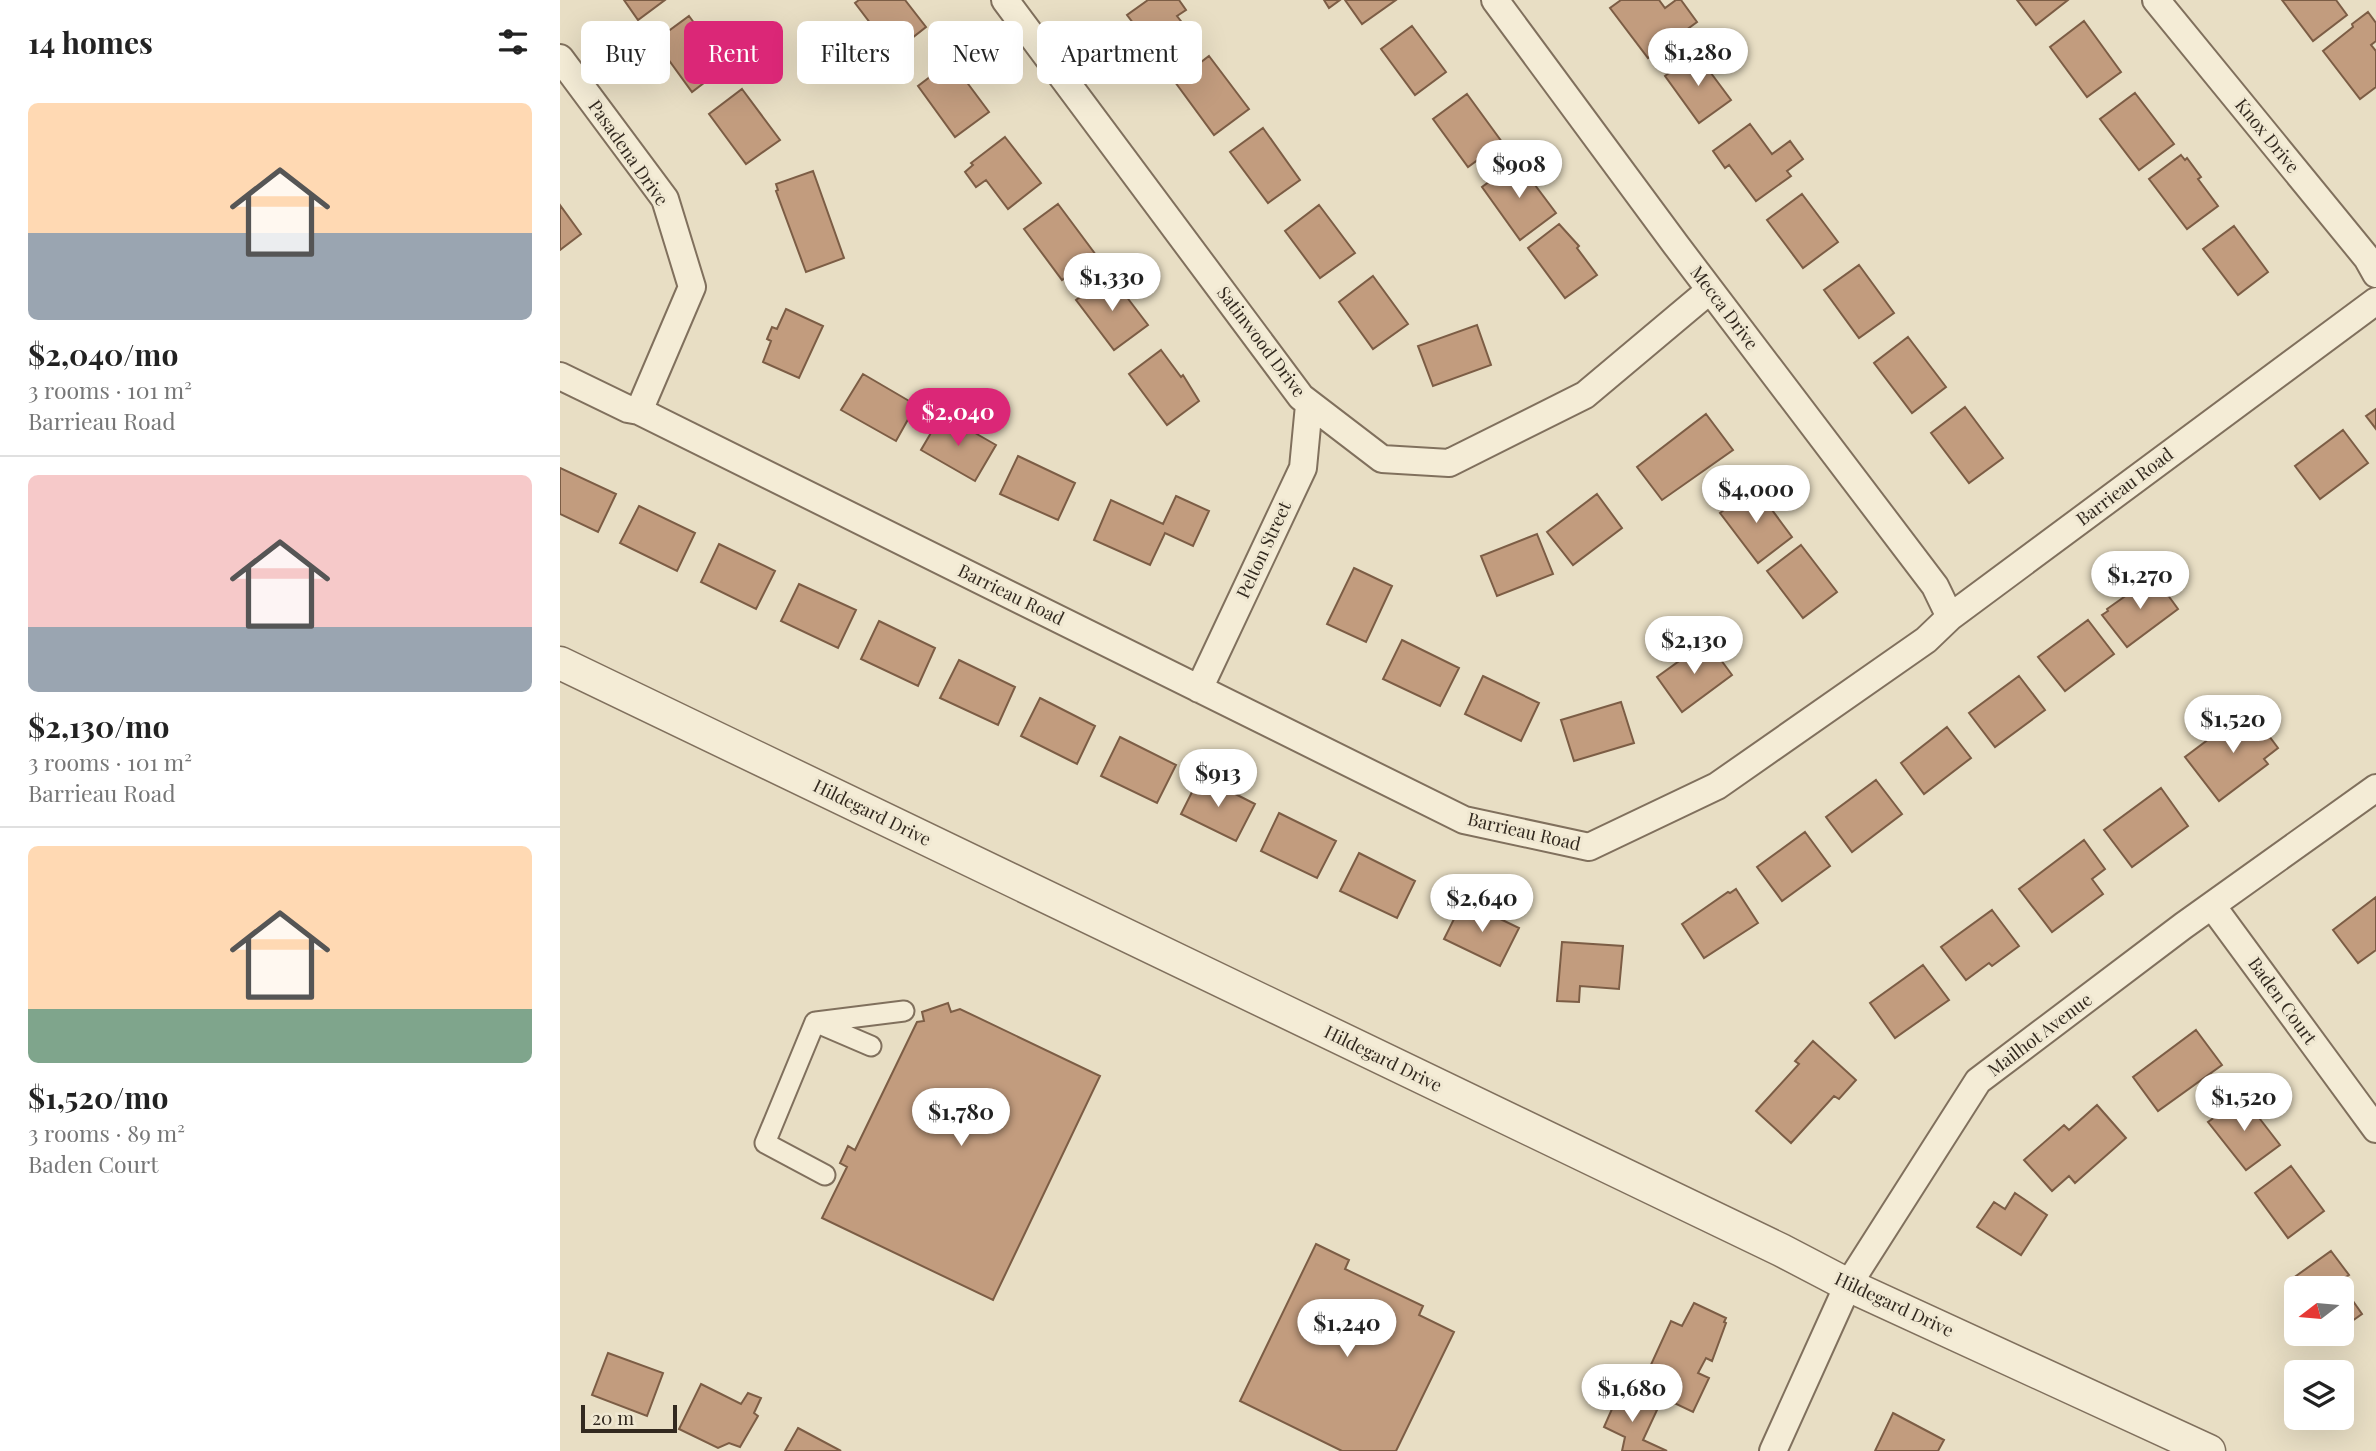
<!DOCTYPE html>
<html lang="en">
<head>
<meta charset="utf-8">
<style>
  :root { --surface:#fff; --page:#f6f6f6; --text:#222; --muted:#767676; --line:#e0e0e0; --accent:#db2777 }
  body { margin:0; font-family:"Playfair Display",serif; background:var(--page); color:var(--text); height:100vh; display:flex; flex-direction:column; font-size:26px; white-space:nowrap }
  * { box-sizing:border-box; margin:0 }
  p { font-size:23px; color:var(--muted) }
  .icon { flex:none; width:38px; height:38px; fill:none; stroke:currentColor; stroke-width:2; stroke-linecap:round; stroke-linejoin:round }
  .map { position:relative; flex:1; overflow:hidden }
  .drawer { display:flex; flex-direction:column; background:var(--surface); width:560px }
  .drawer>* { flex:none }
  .banner { position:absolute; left:21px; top:21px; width:665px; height:63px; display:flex; gap:14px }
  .needle { width:46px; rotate:254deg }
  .controls { position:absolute; left:1724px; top:1276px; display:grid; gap:14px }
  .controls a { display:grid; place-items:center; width:70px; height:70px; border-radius:10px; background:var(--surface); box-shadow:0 7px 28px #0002; font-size:35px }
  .scale { position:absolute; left:21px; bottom:18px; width:96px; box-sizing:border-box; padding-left:7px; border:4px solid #32291f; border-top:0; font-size:19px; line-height:24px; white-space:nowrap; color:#32291f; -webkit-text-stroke:5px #f0e8d2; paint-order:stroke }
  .price { position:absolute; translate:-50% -60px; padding:0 16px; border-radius:24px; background:#fff; color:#222; font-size:23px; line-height:46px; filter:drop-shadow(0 2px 4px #0008) }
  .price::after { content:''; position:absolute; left:50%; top:42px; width:21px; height:16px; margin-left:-10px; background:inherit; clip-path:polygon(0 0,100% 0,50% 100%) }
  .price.active { background:var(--accent); color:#fff }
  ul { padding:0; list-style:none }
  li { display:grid; align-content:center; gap:14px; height:371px; padding:0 28px }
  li+li { border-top:2px solid var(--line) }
  li span { display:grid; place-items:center; height:217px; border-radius:10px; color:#555 }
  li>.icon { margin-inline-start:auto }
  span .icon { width:126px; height:126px; fill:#fffc; stroke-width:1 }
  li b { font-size:30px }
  h2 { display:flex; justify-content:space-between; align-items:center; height:84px; padding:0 28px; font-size:30px }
  .pill { padding:0 24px; border-radius:10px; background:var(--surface); box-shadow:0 7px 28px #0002; font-size:24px; line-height:63px }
  .pill.active { background:var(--accent); color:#fff }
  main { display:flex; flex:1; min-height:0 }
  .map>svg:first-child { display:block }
  .building { fill:#c29c7e; stroke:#7c5d45; stroke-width:2 }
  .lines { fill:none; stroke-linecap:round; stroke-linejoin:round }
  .pedestrian-casing { stroke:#80705d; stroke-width:23 }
  .minor-casing { stroke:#80705d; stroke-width:30 }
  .tertiary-casing { stroke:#80705d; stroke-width:35 }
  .pedestrian { stroke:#f4ecd6; stroke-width:19 }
  .minor { stroke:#f4ecd6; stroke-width:26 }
  .tertiary { stroke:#f4ecd6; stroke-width:32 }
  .labels { text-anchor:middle; stroke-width:6; stroke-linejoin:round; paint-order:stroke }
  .street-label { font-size:18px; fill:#32291f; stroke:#f0e8d2 }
</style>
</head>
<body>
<main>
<section class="drawer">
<h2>14 homes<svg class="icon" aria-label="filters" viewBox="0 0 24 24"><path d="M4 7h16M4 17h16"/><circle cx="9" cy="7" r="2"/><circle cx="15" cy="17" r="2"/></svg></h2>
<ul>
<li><span style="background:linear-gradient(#ffd9b3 60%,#9aa5b1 0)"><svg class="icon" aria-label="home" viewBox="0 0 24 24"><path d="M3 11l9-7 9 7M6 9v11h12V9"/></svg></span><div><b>$2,040/mo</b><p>3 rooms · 101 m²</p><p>Barrieau Road</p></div></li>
<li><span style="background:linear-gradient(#f6c9c9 70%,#9aa5b1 0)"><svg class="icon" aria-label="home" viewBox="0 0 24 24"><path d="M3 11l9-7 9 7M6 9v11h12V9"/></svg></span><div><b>$2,130/mo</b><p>3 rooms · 101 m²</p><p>Barrieau Road</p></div></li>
<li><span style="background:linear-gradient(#ffd9b3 75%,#7fa58c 0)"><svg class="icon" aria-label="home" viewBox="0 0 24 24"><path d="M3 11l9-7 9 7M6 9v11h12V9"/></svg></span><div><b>$1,520/mo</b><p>3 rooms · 89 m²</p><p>Baden Court</p></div></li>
</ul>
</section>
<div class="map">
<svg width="1816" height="1451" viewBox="0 0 1816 1451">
  <rect width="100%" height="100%" fill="#e8dec4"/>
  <path class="building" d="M 64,0 L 105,0 L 78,20 Z
    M 299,0 L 345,0 L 366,27 L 333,53 L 295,3 Z
    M 588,0 L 619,0 L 626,10 L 617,16 L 634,38 L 603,62 L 567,15 Z
    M 764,0 L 780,0 L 769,8 Z
    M 785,0 L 836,0 L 802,24 Z
    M 1061,0 L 1099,0 L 1105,8 L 1116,0 L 1121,0 L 1137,22 L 1088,58 L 1050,8 Z
    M 1457,0 L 1508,0 L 1476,25 Z
    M 1722,0 L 1776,0 L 1787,15 L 1753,41 Z
    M 1808,12 L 1816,23 L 1816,41 L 1811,45 L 1816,51 L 1816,87 L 1800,99 L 1763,51 L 1793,27 L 1792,24 Z
    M 129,16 L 166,66 L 132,92 L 95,41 Z
    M 1524,21 L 1561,72 L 1527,97 L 1490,47 Z
    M 852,26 L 886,72 L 855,95 L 821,49 Z
    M 1136,53 L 1171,100 L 1139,123 L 1105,76 Z
    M 649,56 L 689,109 L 654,135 L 615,82 Z
    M 391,61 L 429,112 L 395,137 L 358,86 Z
    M 182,89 L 220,140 L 186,164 L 149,114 Z
    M 1575,93 L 1614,144 L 1579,170 L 1540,119 Z
    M 907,94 L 942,142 L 908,167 L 873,119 Z
    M 1190,124 L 1212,154 L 1230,141 L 1243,159 L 1227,171 L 1231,176 L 1196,201 L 1169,165 L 1165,168 L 1153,151 Z
    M 703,128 L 740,180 L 708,203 L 670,152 Z
    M 445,137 L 481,183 L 448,209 L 426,180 L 416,187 L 405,172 L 413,165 L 411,163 Z
    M 1621,155 L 1625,160 L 1627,158 L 1641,177 L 1638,179 L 1658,206 L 1627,229 L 1589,179 Z
    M 957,161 L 996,213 L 960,240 L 922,187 Z
    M 253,171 L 284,258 L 246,272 L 216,191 L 218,190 L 216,184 Z
    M 1242,194 L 1278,242 L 1243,268 L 1207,220 Z
    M 498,204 L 536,255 L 502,280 L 464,229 Z
    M 0,205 L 21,234 L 0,250 Z
    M 759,205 L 795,253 L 760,278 L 725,231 Z
    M 999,224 L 1019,246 L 1017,248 L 1037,275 L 1005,298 L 968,248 Z
    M 1674,226 L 1708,272 L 1678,295 L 1643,249 Z
    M 1299,265 L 1334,313 L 1299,338 L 1264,290 Z
    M 550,275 L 588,325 L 554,350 L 516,300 Z
    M 813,276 L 848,324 L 813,349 L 779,302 Z
    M 226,309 L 263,326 L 239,378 L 203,362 L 211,341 L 207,339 L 212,327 L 217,329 Z
    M 917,325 L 931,365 L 873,386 L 858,346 Z
    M 1348,337 L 1386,387 L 1352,413 L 1314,363 Z
    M 601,350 L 621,377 L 623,375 L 639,401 L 607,425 L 569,374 Z
    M 303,374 L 356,405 L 336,441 L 281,410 Z
    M 1405,407 L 1443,458 L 1409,483 L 1371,433 Z
    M 1816,409 L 1816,429 L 1806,416 Z
    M 382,414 L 436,445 L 415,481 L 361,450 Z
    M 1146,414 L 1173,450 L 1102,500 L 1077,467 Z
    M 1783,430 L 1808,463 L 1760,499 L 1735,466 Z
    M 458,456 L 515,483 L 498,520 L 440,494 Z
    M 0,468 L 56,494 L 38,532 L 0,514 Z
    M 1195,487 L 1232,537 L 1198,563 L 1160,513 Z
    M 1037,494 L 1062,528 L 1013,565 L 987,532 Z
    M 616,496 L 649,511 L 633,546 L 605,533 L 590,565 L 534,540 L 551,500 L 603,524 Z
    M 79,506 L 135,533 L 117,571 L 60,543 Z
    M 977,534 L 993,574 L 937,596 L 921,556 Z
    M 159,544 L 215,571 L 196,609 L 141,582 Z
    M 1241,545 L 1277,592 L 1243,618 L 1207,571 Z
    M 794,568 L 832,586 L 806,642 L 767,624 Z
    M 1594,576 L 1618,609 L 1567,647 L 1542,615 L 1548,611 L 1547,609 Z
    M 239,584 L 296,610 L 278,648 L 221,621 Z
    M 1528,620 L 1554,654 L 1505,691 L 1478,657 Z
    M 319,621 L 375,648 L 358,686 L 301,659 Z
    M 842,640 L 899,668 L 880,706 L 823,679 Z
    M 1147,641 L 1172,675 L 1122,712 L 1097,677 Z
    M 399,660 L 455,687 L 438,725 L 380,698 Z
    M 923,676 L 979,703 L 961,741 L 905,714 Z
    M 1459,676 L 1485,710 L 1435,747 L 1409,713 Z
    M 480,698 L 535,726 L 517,764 L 461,736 Z
    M 1061,702 L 1074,743 L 1014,761 L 1001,720 Z
    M 1689,709 L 1718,748 L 1704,759 L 1708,764 L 1659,801 L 1625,757 Z
    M 1387,727 L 1411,758 L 1364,794 L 1341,763 Z
    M 560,737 L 616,765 L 597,803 L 541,776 Z
    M 640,776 L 695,804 L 676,841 L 621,814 Z
    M 1316,780 L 1342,814 L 1292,852 L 1266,817 Z
    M 1601,788 L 1628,826 L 1572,867 L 1544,830 Z
    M 719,813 L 776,841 L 757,878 L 701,851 Z
    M 1245,832 L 1270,866 L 1222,901 L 1197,867 Z
    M 1524,840 L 1545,869 L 1532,879 L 1543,894 L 1492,932 L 1459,889 Z
    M 799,853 L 855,881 L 837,918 L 780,891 Z
    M 1176,889 L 1198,923 L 1144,958 L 1122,924 L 1168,892 L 1170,893 Z
    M 1816,897 L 1816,950 L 1798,963 L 1773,930 Z
    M 903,901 L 959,928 L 940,966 L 884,939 Z
    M 1432,910 L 1459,946 L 1432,966 L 1429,963 L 1406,980 L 1381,947 Z
    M 1002,942 L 1063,946 L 1059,989 L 1020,986 L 1019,1002 L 997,1001 Z
    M 1363,965 L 1389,1000 L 1335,1038 L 1310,1003 Z
    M 388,1003 L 391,1012 L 400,1009 L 540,1076 L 433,1300 L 262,1218 L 287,1167 L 280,1163 L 288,1146 L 295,1150 L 357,1022 L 364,1021 L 362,1012 Z
    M 1636,1030 L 1662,1065 L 1598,1111 L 1573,1077 Z
    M 1253,1041 L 1296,1080 L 1279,1099 L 1274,1096 L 1231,1143 L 1196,1111 L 1239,1064 L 1235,1061 Z
    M 1683,1097 L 1720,1145 L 1686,1170 L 1648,1122 Z
    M 1537,1105 L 1566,1138 L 1515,1183 L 1509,1176 L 1492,1191 L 1464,1160 L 1504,1125 L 1509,1130 Z
    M 1731,1166 L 1764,1211 L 1728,1238 L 1695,1193 Z
    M 1455,1193 L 1487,1215 L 1461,1255 L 1417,1227 L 1434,1202 L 1445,1209 Z
    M 756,1244 L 789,1260 L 785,1269 L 863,1306 L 859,1315 L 894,1332 L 836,1451 L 782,1451 L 680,1401 Z
    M 1771,1251 L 1789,1275 L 1779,1281 L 1802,1314 L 1782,1328 L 1782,1288 L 1736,1288 L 1736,1290 L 1729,1281 Z
    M 1134,1303 L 1166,1318 L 1164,1322 L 1166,1323 L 1152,1361 L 1146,1358 L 1138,1373 L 1149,1378 L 1133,1412 L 1091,1392 L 1100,1374 L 1089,1369 L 1111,1321 L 1122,1326 Z
    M 48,1353 L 103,1373 L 87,1416 L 32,1395 Z
    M 141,1384 L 181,1404 L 188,1393 L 201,1398 L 194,1413 L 198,1416 L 180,1447 L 169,1443 L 158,1448 L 119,1429 Z
    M 1059,1393 L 1097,1410 L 1083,1440 L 1107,1451 L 1062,1451 L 1065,1437 L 1044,1427 Z
    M 1333,1413 L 1384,1440 L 1378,1451 L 1315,1451 Z
    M 238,1428 L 281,1451 L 225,1451 Z"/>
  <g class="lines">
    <defs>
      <path id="pedestrian" d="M 256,1022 L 344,1011
        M 265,1175 L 205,1143 L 255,1022 L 311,1046"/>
      <path id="minor" d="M 445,0 L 741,397 L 822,459 L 889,463 L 1025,395 L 1150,290
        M 935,0 L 1116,245 L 1375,586 L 1390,617
        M 1596,0 L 1807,258 L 1816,274
        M 0,58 L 105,199 L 132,287 L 79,411
        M 0,376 L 68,409 L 79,411 L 904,820 L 1029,847 L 1157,786 L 1366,640 L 1390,617 L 1816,301
        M 639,689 L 743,468 L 749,405
        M 1653,907 L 1816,1129
        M 1213,1451 L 1288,1285 L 1418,1081 L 1623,926 L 1816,788"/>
      <path id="tertiary" d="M 0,663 L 1221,1250 L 1288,1285 L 1649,1451"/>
    </defs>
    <use href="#pedestrian" class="pedestrian-casing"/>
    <use href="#minor" class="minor-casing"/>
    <use href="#tertiary" class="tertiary-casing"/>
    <use href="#pedestrian" class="pedestrian"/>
    <use href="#minor" class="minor"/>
    <use href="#tertiary" class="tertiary"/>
  </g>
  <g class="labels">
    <g class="street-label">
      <text transform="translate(1707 136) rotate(51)" y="6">Knox Drive</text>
      <text transform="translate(68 153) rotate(55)" y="6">Pasadena Drive</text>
      <text transform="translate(1164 308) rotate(53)" y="6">Mecca Drive</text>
      <text transform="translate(701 342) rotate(53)" y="6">Satinwood Drive</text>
      <text transform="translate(1565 487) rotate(-37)" y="6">Barrieau Road</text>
      <text transform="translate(704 550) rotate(-65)" y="6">Pelton Street</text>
      <text transform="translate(451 595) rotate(26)" y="6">Barrieau Road</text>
      <text transform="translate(312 813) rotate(26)" y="6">Hildegard Drive</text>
      <text transform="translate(964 832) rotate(13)" y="6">Barrieau Road</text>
      <text transform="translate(1722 1001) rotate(54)" y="6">Baden Court</text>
      <text transform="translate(1480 1035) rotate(-37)" y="6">Mailhot Avenue</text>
      <text transform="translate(823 1059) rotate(26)" y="6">Hildegard Drive</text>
      <text transform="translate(1334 1305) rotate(25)" y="6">Hildegard Drive</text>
    </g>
  </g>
</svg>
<div class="controls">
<a><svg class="needle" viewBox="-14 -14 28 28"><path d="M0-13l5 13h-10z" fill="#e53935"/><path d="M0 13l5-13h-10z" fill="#767676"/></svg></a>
<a><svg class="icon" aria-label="layers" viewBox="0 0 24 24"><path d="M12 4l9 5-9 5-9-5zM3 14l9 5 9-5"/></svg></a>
</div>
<div class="scale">20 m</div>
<b class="price" style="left:1138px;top:88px">$1,280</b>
<b class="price" style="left:959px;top:200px">$908</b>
<b class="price" style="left:552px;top:313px">$1,330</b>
<b class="price active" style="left:398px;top:448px">$2,040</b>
<b class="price" style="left:1196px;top:525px">$4,000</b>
<b class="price" style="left:1580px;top:611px">$1,270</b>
<b class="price" style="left:1134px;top:676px">$2,130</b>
<b class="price" style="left:1673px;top:755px">$1,520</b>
<b class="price" style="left:658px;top:809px">$913</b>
<b class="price" style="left:922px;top:934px">$2,640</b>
<b class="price" style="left:1684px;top:1133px">$1,520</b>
<b class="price" style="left:401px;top:1148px">$1,780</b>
<b class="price" style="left:787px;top:1359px">$1,240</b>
<b class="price" style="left:1072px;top:1424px">$1,680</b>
<div class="banner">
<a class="pill">Buy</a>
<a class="pill active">Rent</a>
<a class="pill">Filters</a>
<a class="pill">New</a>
<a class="pill">Apartment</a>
</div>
</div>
</main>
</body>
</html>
